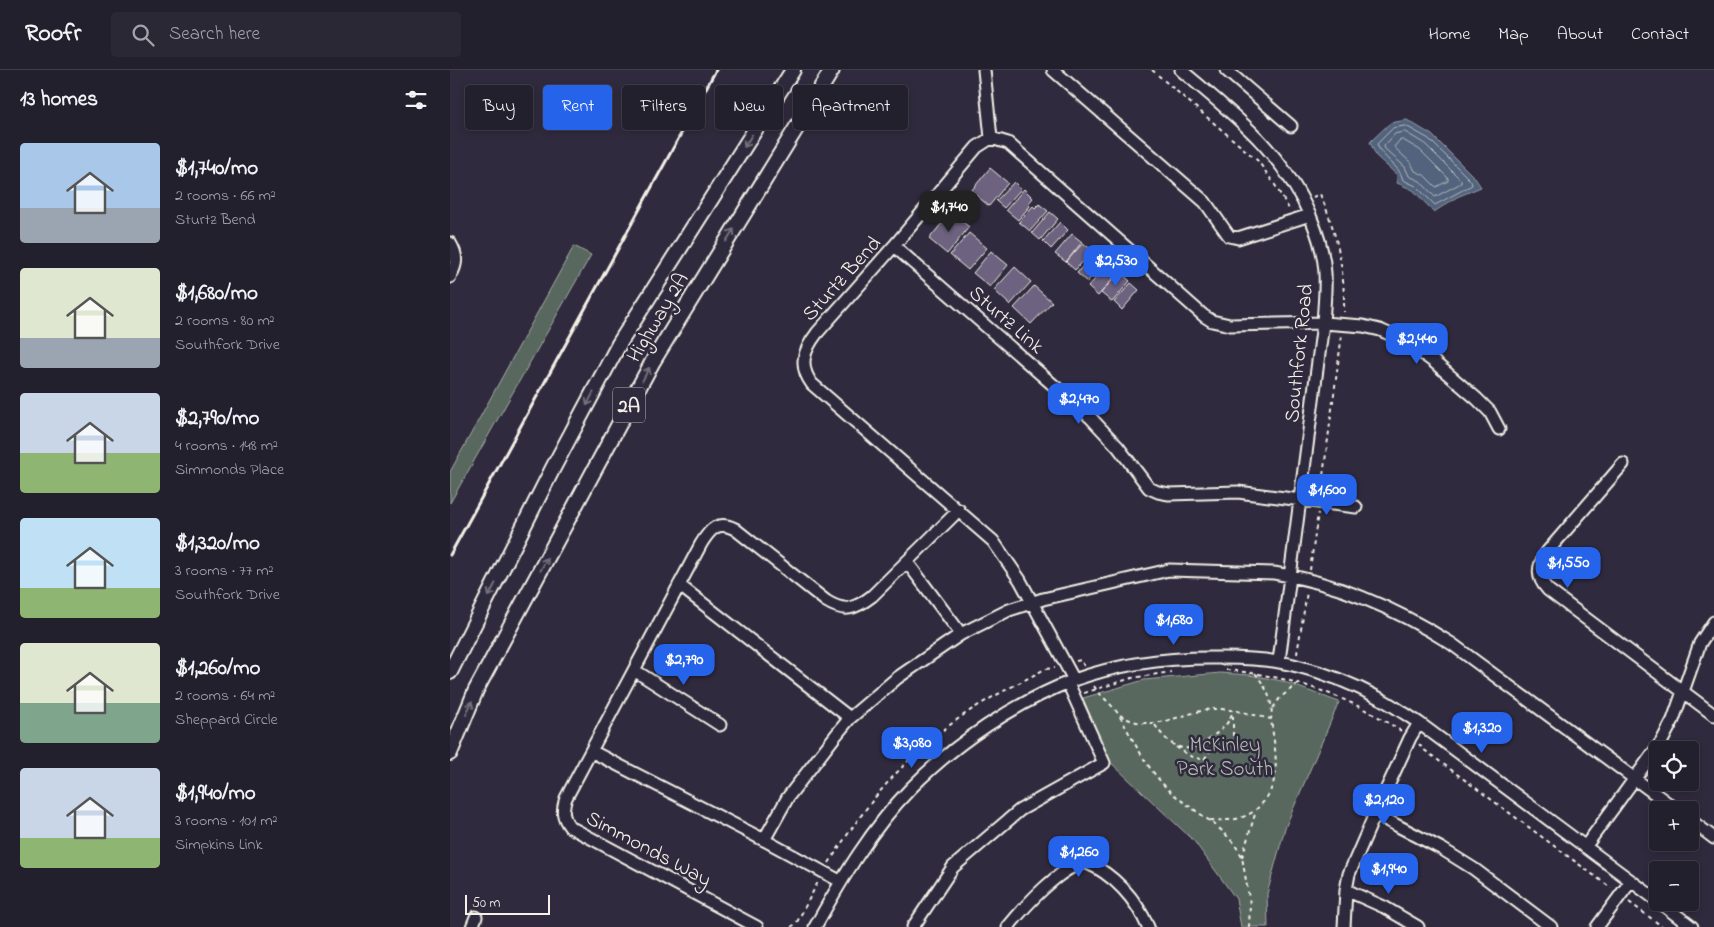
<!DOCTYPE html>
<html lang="en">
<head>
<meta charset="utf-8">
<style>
  :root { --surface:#23202e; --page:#2b2836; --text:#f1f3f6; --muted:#a3a3aa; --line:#403e4a; --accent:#2563eb }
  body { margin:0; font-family:"Indie Flower",sans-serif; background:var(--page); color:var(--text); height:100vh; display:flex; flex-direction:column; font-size:19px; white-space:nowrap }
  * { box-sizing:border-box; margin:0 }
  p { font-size:16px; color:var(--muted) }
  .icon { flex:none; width:28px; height:28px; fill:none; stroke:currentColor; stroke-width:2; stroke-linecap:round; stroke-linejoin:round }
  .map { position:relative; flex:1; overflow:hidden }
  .sheet { display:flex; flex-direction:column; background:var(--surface); width:450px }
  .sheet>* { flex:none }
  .hud { position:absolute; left:15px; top:15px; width:475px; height:45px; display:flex; gap:10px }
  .controls { position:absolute; left:1199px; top:671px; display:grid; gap:10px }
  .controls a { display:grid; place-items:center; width:50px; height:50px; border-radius:5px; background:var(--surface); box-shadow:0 2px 8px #0003,0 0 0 1px var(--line); font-size:25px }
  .scale { position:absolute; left:15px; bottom:12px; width:85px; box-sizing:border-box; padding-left:5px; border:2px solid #f4f1e8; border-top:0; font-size:14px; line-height:18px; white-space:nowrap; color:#f4f1e8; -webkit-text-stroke:4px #2f2a3d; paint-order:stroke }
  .price { position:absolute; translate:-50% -42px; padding:0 11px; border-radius:10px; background:var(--accent); color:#fff; font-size:16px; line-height:32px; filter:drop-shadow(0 1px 2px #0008) }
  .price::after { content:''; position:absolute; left:50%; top:30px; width:15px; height:11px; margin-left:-8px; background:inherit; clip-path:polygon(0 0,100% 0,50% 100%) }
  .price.on { background:#222; color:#fff }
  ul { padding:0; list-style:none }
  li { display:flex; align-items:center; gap:15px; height:125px; padding:0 20px }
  li span { display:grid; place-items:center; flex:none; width:140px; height:100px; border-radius:5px; color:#555 }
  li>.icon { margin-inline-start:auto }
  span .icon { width:60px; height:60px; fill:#fffc; stroke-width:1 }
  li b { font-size:21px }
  h2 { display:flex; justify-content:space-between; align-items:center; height:60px; padding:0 20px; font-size:21px }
  .chip { padding:0 18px; border-radius:5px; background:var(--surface); box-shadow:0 2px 8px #0003,0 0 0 1px var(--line); font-size:18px; line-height:45px }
  .chip.on { background:var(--accent); color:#fff }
  header { display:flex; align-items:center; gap:30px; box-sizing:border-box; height:70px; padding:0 25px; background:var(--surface); border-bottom:1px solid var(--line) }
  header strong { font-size:24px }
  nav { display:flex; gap:28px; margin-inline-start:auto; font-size:18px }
  .search { width:350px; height:45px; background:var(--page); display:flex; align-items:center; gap:12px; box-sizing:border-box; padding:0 18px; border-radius:5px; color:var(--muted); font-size:19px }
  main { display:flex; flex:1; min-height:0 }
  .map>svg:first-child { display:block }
  .green { fill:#59685f; stroke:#a6aca4 }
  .water { fill:#52647d; stroke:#939ca8 }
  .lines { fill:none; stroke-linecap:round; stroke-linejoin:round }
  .shore { stroke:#b3b9bd; stroke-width:1 }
  .building { fill:#6d627f; stroke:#f4f1e8 }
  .minor-casing { stroke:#f4f1e8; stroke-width:15 }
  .major-casing { stroke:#f4f1e8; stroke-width:18 }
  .path { stroke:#f4f1e8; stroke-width:2; stroke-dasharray:4 4; stroke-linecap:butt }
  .minor { stroke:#2f2a3d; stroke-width:11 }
  .major { stroke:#2f2a3d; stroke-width:14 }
  .rail { stroke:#f4f1e8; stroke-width:3 }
  .oneway { stroke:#747079 }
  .labels { text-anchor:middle; stroke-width:5; stroke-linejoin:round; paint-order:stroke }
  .shield { fill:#2f2a3d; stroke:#b9b5b5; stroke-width:1 }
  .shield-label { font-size:20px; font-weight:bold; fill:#f4f1e8 }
  .street-label { font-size:21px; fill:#f4f1e8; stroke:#2f2a3d }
  .park-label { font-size:21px; fill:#b6bab1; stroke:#2f2a3d }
</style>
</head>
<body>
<header>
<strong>Roofr</strong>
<div class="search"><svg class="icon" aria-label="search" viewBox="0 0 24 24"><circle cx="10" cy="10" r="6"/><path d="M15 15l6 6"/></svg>Search here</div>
<nav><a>Home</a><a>Map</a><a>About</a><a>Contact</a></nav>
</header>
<main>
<section class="sheet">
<h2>13 homes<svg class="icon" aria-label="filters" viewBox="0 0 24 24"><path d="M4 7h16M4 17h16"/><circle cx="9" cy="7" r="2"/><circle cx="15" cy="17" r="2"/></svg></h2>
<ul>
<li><span style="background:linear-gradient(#a9c7e8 65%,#9aa5b1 0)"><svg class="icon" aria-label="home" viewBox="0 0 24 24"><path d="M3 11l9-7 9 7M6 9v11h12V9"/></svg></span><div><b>$1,740/mo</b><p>2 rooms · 66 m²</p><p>Sturtz Bend</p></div></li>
<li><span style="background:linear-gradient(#dfe7d0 70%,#9aa5b1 0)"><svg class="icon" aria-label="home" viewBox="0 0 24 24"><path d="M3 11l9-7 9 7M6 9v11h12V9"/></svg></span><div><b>$1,680/mo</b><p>2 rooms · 80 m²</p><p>Southfork Drive</p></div></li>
<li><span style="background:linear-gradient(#c9d6e8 60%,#8fb573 0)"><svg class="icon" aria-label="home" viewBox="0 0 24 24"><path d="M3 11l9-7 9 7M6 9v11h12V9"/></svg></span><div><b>$2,790/mo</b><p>4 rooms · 148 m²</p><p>Simmonds Place</p></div></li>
<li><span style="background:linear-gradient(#bfe0f5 70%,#8fb573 0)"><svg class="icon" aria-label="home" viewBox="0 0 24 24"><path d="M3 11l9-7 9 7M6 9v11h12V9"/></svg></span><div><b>$1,320/mo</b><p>3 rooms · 77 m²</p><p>Southfork Drive</p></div></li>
<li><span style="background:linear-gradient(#dfe7d0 60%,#7fa58c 0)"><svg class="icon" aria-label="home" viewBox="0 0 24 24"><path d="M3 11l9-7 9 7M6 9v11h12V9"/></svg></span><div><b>$1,260/mo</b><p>2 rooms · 64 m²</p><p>Sheppard Circle</p></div></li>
<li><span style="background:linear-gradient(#c9d6e8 70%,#8fb573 0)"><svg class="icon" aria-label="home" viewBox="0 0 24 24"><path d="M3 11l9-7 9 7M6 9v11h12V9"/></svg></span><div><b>$1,940/mo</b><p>3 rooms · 101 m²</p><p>Simpkins Link</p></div></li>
</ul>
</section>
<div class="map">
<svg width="1264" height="857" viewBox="0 0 1264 857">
  <rect width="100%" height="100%" fill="#2f2a3d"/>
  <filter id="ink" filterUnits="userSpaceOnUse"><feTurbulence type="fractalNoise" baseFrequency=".02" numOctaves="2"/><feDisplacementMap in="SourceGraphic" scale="10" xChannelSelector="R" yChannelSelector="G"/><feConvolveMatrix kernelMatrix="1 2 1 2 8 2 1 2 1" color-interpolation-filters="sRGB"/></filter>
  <g filter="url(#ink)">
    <path class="green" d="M 124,176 L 141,185 L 0,433 L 0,402 Z
      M 770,603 L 800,605 L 832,611 L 889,632 L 835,758 L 817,824 L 818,857 L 791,857 L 786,829 L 744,771 L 657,689 L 633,628 L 694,610 Z"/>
    <path class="water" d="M 957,50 L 982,65 L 1025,108 L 1031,117 L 1007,127 L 984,142 L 963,120 L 947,113 L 947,105 L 926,86 L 920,72 L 940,53 Z"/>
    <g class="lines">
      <path class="shore" d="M 956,56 L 979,69 L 1021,111 L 1022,115 L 985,135 L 966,116 L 953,110 C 950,95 932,89 927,74 L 943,58 Z
        M 955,62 L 975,74 L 1011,110 L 1011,113 L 985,127 L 970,111 L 959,106 L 955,97 L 935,79 L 934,76 L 945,64 Z
        M 953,70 L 970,80 L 998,108 L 998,111 L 986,117 L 974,105 L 965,101 L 961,93 L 944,77 L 949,71 Z"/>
    </g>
    <path class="building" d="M 540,98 L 558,113 L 539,136 L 521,121 Z
      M 564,112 L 571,119 L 554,138 L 546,131 Z
      M 574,119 L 583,128 L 578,134 L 580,136 L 568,150 L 556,140 Z
      M 589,134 L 598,141 L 580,161 L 569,152 L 583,136 L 585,138 Z
      M 501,142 L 519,157 L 497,184 L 479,169 Z
      M 600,142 L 608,149 L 590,170 L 582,163 Z
      M 610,152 L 618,160 L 601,179 L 593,171 Z
      M 519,163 L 537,178 L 518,200 L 500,185 Z
      M 622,164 L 632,172 L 616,192 L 605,184 Z
      M 633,173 L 643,181 L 625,200 L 616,192 Z
      M 541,181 L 558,195 L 540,217 L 523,203 Z
      M 644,183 L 654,192 L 637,212 L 627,203 Z
      M 659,193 L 669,202 L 648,226 L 638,217 Z
      M 565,197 L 581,212 L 560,235 L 544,220 Z
      M 669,201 L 680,211 L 662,232 L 651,223 Z
      M 681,213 L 689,220 L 672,240 L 664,232 Z
      M 584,216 L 602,232 L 581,254 L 564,238 Z"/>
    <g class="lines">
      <defs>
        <path id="minor" d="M 534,0 L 541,68
          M 603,0 L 755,132 L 779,166 L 788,168 L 860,145
          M 731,0 C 784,45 833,81 861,148 C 868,165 874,184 875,203 C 876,219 874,236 873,253 L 829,591
          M 776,0 L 841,56
          M 0,173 C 8,186 7,194 0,207
          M 444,176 L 640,347 L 668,377 L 699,418 L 708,422 L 719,424 L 788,422 L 906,437
          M 1173,394 L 1097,482 C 1087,496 1086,507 1098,520 L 1264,645
          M 457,492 L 511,564
          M 229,515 L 400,648
          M 184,600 L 270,655
          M 624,610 L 570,510 L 543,471 L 362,314 C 348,295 354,280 367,263 L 444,176 L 527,77 L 541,68 L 558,73 L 754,246 L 762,251 L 780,255 L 873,253 L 913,256 L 930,260 L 955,271 L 984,292 L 1027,329 L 1040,342 L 1049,359
          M 141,681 L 314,770
          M 925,744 L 992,779 L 1024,799 L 1101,857
          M 1240,750 L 1264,768
          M 1135,777 L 1212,671 L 1223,650 L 1250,573 L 1264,552
          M 390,811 L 314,770 L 338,727 L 386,665 L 400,648 L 447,608 L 511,564 L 559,540 L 593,529 L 719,500 L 824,503 C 889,513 947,539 1002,574 L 1227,740
          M 896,820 L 934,837 L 968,857
          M 1209,832 L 1242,857
          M 22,857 L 26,847
          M 307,857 L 120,757 C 112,747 112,740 116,728 L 251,474 C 260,459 268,450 285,459 L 376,531 C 395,543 405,539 422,526 L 509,440
          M 365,857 C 393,807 421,759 461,718 C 505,673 565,633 624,610 C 670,593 723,587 772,588 C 797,588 823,589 847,596 C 876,603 905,615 931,629 C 944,636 957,645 969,653 L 1208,831
          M 463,857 L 503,797 L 570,740 L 654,693 L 618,613
          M 558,857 C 575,836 609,798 635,792 C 664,804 686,829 698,857
          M 894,857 L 896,820 L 899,804 L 925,744 L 960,668 L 969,653
          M 1147,857 L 1181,811"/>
        <path id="major" d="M 0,602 L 103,398 L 169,274 L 343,0
          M 0,683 L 26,620 L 203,291 L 382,0"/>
      </defs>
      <use href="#minor" class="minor-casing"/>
      <use href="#major" class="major-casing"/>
      <path class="path" d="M 702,0 L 808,91 L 825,115 L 839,139
        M 863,127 L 870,124 C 887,162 895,201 894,242
        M 871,421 L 892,264
        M 860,500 L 868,443
        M 847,584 L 857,522
        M 626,591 L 631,590 L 634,596
        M 776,600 C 838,605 899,626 951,661
        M 805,603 C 816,617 824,631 821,649
        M 644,616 C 650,626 662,634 669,645 C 682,668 694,693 712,713 C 736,740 776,753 792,787 L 800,834 L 799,857
        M 634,623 L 682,608 L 721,602
        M 823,638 L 830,628 L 848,613 L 848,608
        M 670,645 C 702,665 731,642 763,639 C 782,638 803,645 821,649 C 824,676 833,707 814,731 C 799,750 783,751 759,750
        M 705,655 C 720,677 735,687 759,669 C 772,659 777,657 783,641
        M 969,674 L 973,679 L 1161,818
        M 726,677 L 740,686 L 754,690 C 761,677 769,672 783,670 L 783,642
        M 792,787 L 806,741
        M 379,793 C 417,732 455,686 515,644 C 540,627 568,614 595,599 L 605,598
        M 1179,832 L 1213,857
        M 341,857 L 346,854 L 368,812"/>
      <use href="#minor" class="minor"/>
      <use href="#major" class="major"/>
      <path class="rail" d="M 0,485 L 266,0"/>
    </g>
    <defs><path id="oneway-shaft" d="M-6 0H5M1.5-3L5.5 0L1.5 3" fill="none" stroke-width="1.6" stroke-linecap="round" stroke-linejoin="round" transform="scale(1.25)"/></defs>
    <g class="oneway">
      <use href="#oneway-shaft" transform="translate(298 71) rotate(122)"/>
      <use href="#oneway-shaft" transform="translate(280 165) rotate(-58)"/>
      <use href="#oneway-shaft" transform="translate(196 304) rotate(-62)"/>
      <use href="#oneway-shaft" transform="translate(140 329) rotate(118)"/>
      <use href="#oneway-shaft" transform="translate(94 494) rotate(-62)"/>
      <use href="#oneway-shaft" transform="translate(42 520) rotate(117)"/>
      <use href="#oneway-shaft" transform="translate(19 638) rotate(-67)"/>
    </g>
  </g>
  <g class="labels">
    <rect class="shield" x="163" y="317.5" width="32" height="35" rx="4"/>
    <g class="shield-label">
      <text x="179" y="342">2A</text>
    </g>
    <g class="street-label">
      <text transform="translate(391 208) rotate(-48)" y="7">Sturtz Bend</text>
      <text transform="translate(207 247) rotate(-59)" y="7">Highway 2A</text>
      <text transform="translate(557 249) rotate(41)" y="7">Sturtz Link</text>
      <text transform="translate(848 283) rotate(-84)" y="7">Southfork Road</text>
      <text transform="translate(199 778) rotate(28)" y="7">Simmonds Way</text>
    </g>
    <g class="park-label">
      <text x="775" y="681">McKinley<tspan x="775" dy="24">Park South</tspan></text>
    </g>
  </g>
</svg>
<div class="controls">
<a><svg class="icon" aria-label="locate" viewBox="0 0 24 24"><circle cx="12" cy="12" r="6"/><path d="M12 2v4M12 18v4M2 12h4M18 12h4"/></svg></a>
<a>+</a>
<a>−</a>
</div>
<div class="scale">50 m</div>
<b class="price on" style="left:499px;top:163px">$1,740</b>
<b class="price" style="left:666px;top:217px">$2,530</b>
<b class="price" style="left:967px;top:295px">$2,440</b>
<b class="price" style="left:629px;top:355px">$2,470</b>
<b class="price" style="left:877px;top:446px">$1,600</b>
<b class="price" style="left:1118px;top:519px">$1,550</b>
<b class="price" style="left:724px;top:576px">$1,680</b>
<b class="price" style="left:234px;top:616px">$2,790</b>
<b class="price" style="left:1032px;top:684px">$1,320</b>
<b class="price" style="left:462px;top:699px">$3,080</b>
<b class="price" style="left:934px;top:756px">$2,120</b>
<b class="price" style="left:629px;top:808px">$1,260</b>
<b class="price" style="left:939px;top:825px">$1,940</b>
<div class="hud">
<a class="chip">Buy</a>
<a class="chip on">Rent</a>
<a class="chip">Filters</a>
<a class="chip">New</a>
<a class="chip">Apartment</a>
</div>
</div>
</main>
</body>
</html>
